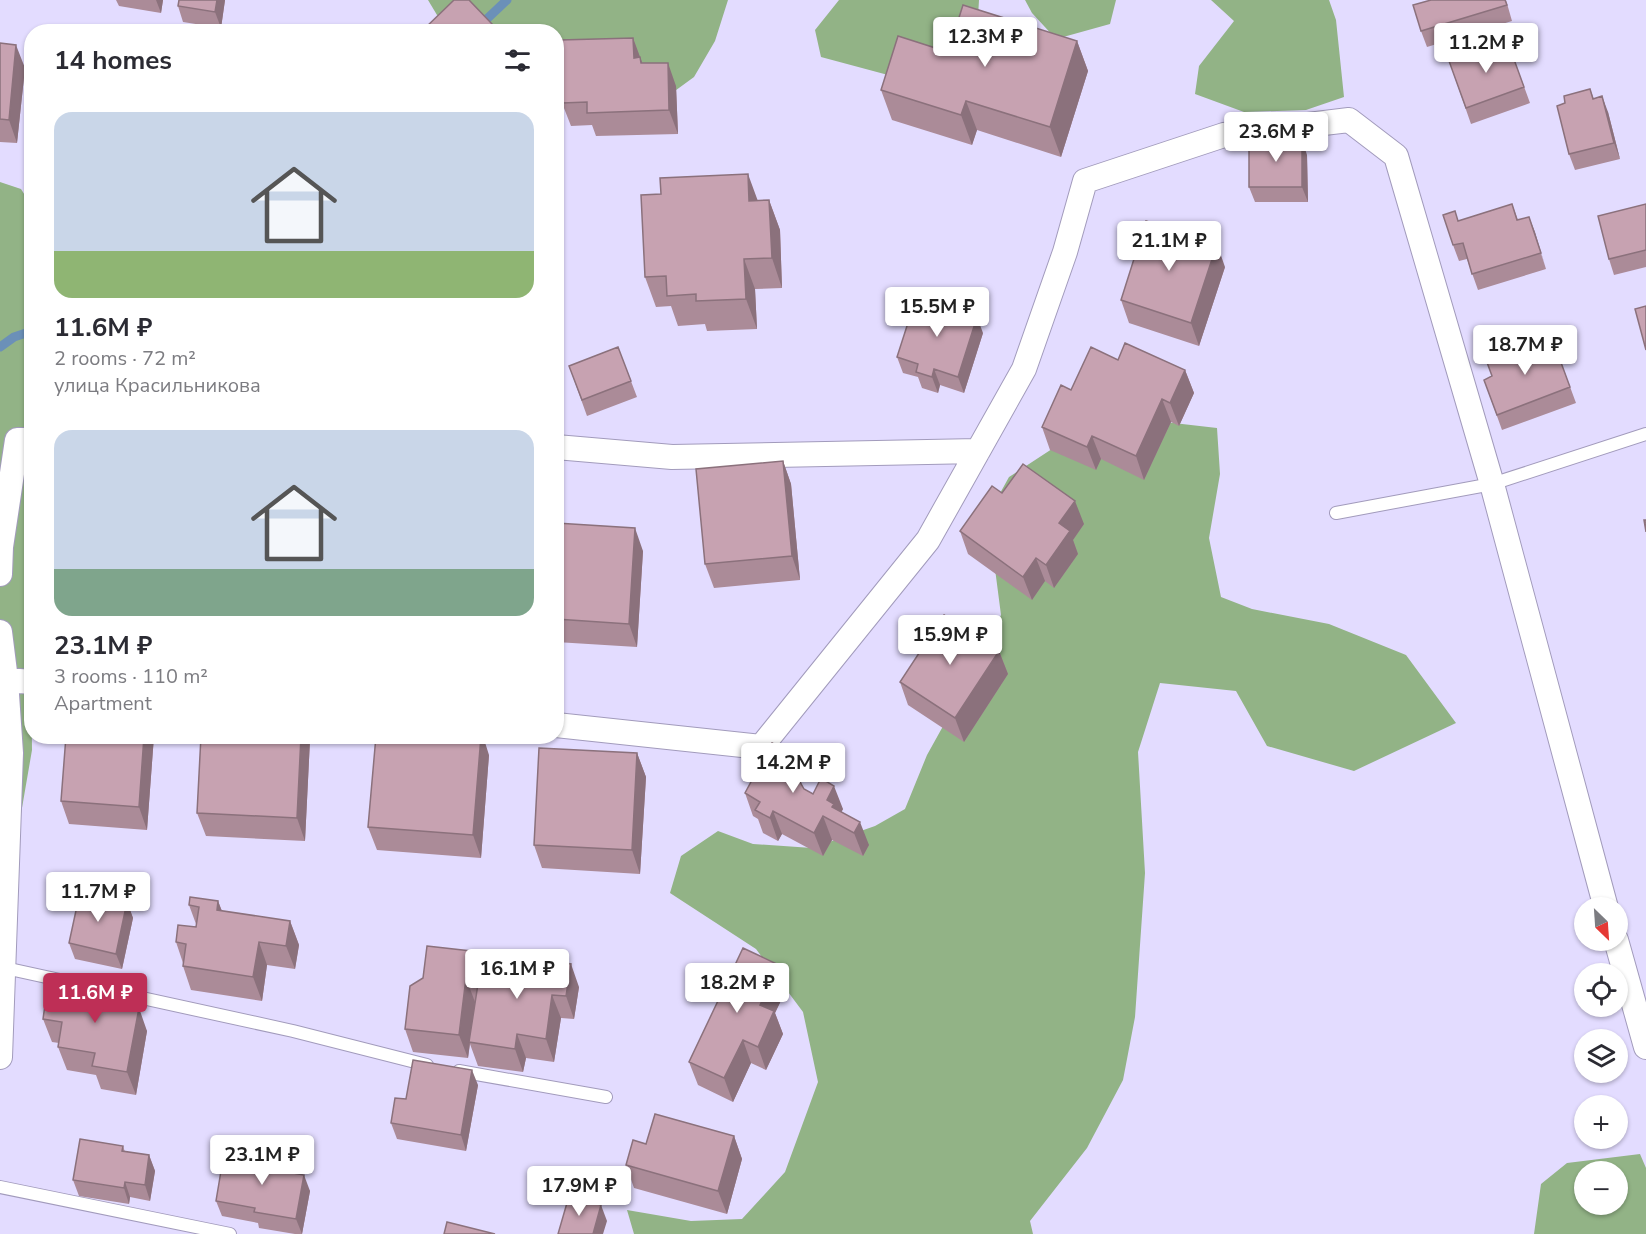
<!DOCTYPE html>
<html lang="en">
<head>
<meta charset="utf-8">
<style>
  :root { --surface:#fff; --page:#f2f2f3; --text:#2b2b33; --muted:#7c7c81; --accent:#be2f56 }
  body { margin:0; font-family:"Nunito Sans",sans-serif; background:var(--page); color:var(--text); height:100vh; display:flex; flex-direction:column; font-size:22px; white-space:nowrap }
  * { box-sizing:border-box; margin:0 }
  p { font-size:20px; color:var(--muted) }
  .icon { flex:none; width:33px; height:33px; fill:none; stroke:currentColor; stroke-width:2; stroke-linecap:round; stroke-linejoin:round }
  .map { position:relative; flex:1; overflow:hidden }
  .side { position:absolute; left:24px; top:24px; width:540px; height:720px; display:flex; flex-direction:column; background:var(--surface); border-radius:24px; box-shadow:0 2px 4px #0004 }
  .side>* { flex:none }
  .needle { width:39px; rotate:155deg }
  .fabs { position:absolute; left:1574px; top:897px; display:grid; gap:12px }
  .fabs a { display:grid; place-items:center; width:54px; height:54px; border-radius:50%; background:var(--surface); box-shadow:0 2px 4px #0004; font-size:30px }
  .price { position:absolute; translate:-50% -51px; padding:0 14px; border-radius:6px; background:#fff; color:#222; font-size:20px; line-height:39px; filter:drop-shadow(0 2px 3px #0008) }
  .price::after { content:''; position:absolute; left:50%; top:36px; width:18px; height:14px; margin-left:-9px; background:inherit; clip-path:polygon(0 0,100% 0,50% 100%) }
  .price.on { background:var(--accent); color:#fff }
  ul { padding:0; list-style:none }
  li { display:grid; align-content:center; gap:12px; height:318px; padding:0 30px }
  li span { display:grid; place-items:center; height:186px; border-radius:18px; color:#555 }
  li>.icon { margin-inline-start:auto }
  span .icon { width:108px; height:108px; fill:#fffc; stroke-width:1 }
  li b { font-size:26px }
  h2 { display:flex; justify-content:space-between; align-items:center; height:72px; padding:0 30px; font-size:26px }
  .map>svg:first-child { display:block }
  .forest { fill:#92b386; fill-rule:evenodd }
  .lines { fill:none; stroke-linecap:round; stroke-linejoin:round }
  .stream { stroke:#6b90b8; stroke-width:9 }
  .service-casing { stroke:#a29bbc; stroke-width:14 }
  .minor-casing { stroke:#a29bbc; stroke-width:26 }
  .service { stroke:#fff; stroke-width:12 }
  .minor { stroke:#fff; stroke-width:24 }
  .wall { fill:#ab8b98 }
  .shaded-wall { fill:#8b717c }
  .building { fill:#c7a2b1; stroke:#8b717c; stroke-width:1.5 }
</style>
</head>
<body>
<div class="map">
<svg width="1646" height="1234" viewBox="0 0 1646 1234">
  <rect width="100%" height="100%" fill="#e3dcff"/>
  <path class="forest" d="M 428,0 L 728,0 L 715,41 L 694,77 L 657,104 L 577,51 L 557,52 L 556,32 L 462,31 L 437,15 Z
    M 839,0 L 979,0 L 976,52 L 929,86 L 821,57 L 815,30 Z
    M 1025,0 L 1116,0 L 1110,24 L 1056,39 L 1032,13 Z
    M 1211,0 L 1329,0 L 1336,20 L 1344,97 L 1306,110 L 1244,112 L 1195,94 L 1199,66 L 1234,21 Z
    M 0,182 L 21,189 L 31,205 L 32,579 L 24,610 L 31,665 L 32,750 L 8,889 L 0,918 Z
    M 1130,418 L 1217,428 L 1220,474 L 1209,538 L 1221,597 L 1252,609 L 1329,624 L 1406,655 L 1456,723 L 1354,771 L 1267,746 L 1236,691 L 1160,683 L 1138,752 L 1145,873 L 1135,1017 L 1123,1080 L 1087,1148 L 1030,1221 L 1033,1234 L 634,1234 L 627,1210 L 691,1221 L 742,1219 L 785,1172 L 818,1082 L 803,1012 L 756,949 L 670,893 L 681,856 L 718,831 L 753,844 L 812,848 L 875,826 L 905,809 L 927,755 L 962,692 L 1001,615 L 988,515 L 1009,477 L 1081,430 Z
    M 1640,1154 L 1646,1168 L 1646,1234 L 1534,1234 L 1541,1184 L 1567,1163 ZM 1584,1172 L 1617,1172 L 1617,1204 L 1584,1204 Z"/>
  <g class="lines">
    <path class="stream" d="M 473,32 L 507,0
      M 0,347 L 14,337 L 32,331"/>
    <defs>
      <path id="service" d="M 1336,513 L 1492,484 L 1646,434
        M 5,968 L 293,1031 L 427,1065
        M 459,1071 L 606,1097
        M 0,1187 L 230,1234"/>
      <path id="minor" d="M 556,447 L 672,457 L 978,451
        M 0,574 L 1,547 L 17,440 L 32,440
        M 0,632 L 6,680 L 11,753 L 0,1057
        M 6,680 L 32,682
        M 556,725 L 761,747 L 928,540 L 1024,369 L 1065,252 L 1085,181 L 1224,135 L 1349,120 L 1396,156 L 1492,484 L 1606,908
        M 1616,940 L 1646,1047"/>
    </defs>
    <use href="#service" class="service-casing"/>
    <use href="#minor" class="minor-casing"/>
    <use href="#service" class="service"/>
    <use href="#minor" class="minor"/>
  </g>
  <path class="wall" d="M 116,0 L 163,0 L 161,13 L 119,6 Z
    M 179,0 L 225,0 L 221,28 L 183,22 L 178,6 Z
    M 1431,0 L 1506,0 L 1512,21 L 1427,47 L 1421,31 Z
    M 633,38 L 642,63 L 676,86 L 678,134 L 596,136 L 592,125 L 571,126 L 562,103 Z
    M 1507,40 L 1530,103 L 1471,124 L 1449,61 Z
    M 1077,41 L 1088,71 L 1061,157 L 977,130 L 972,145 L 892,120 L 881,90 L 948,52 Z
    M 0,43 L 25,68 L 17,143 L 0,142 Z
    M 1590,89 L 1594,99 L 1608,112 L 1620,159 L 1575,170 L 1569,154 L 1565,103 Z
    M 1307,155 L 1308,202 L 1255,202 L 1249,187 Z
    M 758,200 L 769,200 L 780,230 L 782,288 L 755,289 L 757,329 L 707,331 L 705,324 L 678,326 L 671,306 L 656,307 L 645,277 Z
    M 1512,204 L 1518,220 L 1529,217 L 1546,269 L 1478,290 L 1467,259 L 1459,261 L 1453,245 L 1455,211 L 1458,221 Z
    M 1646,204 L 1646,267 L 1614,275 L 1609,259 Z
    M 1225,267 L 1199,346 L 1129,323 L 1121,300 Z
    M 983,333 L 964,393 L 940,385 L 938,393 L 922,388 L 918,377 L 903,373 L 897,357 Z
    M 1552,338 L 1576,403 L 1502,430 L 1484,380 L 1492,376 L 1507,354 Z
    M 618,347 L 637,397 L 587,416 L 569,366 Z
    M 1118,360 L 1185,370 L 1194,393 L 1179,426 L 1171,422 L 1144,480 L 1101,459 L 1096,470 L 1050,450 L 1042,427 L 1071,390 Z
    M 783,461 L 791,484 L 800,580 L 714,588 L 705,564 Z
    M 1002,493 L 1084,524 L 1073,540 L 1078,554 L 1054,588 L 1045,581 L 1032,600 L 968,554 L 960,531 Z
    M 556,523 L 643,551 L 637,647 L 556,642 Z
    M 999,651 L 1008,674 L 964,742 L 908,705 L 900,682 Z
    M 154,736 L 147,830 L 69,824 L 61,801 Z
    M 201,736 L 309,736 L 310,740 L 305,841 L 206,836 L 197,813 Z
    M 637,753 L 646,777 L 640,874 L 542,868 L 534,845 Z
    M 489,755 L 481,858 L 377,850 L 368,827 Z
    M 803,778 L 801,783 L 804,789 L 843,809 L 841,812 L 869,845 L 863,856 L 832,840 L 823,856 L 782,834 L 778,841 L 763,833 L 758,819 L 753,816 L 745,793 Z
    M 218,901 L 222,911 L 290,921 L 299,945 L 295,969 L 267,965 L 262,1001 L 191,990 L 183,966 L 183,963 L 176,942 L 196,927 L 196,924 L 189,905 Z
    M 127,902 L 133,918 L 122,969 L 75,959 L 69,943 Z
    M 779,965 L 787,988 L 775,1013 L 783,1034 L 766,1070 L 751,1063 L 733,1102 L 698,1085 L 689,1062 Z
    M 488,976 L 487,985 L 579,987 L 574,1019 L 561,1018 L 554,1062 L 526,1058 L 523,1072 L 478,1066 L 470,1044 L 468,1058 L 413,1052 L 405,1029 L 410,986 Z
    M 121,993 L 126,1006 L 147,1031 L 136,1095 L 101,1089 L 96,1075 L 67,1070 L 58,1047 L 59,1043 L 52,1042 L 43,1019 L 56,1007 Z
    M 478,1085 L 466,1151 L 397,1139 L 391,1123 L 406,1099 Z
    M 734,1136 L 742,1159 L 727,1214 L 634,1188 L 626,1165 L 646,1144 Z
    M 123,1146 L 125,1152 L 149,1155 L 155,1171 L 150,1201 L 130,1197 L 129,1204 L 79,1196 L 73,1180 Z
    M 296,1173 L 296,1174 L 310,1191 L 302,1234 L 295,1234 L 259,1228 L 258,1223 L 222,1216 L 216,1201 Z"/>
  <path class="shaded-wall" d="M 156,0 L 163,0 L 161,13 Z
    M 217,0 L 225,0 L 221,28 L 215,12 Z
    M 492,24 L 494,32 L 483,32 Z
    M 633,38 L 649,81 L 634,58 Z
    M 1077,41 L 1088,71 L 1061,157 L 1050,127 Z
    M 16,45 L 25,68 L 17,143 L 9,120 Z
    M 668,63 L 676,86 L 678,134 L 669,110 Z
    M 1602,96 L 1608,112 L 1620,159 L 1614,143 Z
    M 966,101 L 977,130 L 972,145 L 961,115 Z
    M 1302,139 L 1307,155 L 1308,202 L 1302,187 Z
    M 748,174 L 759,204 L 749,201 Z
    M 769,200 L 780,230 L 782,288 L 772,258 Z
    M 1529,217 L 1535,232 L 1546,269 L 1541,253 Z
    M 1217,244 L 1225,267 L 1199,346 L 1191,323 Z
    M 744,259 L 755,289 L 757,329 L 746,299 Z
    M 977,317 L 983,333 L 964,393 L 958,377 Z
    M 934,369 L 940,385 L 938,393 L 932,377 Z
    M 1185,370 L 1194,393 L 1179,426 L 1170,403 Z
    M 1162,399 L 1171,422 L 1144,480 L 1136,456 Z
    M 1092,436 L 1101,459 L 1096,470 L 1087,447 Z
    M 783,461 L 791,484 L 800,580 L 792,556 Z
    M 1075,501 L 1084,524 L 1073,540 L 1078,554 L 1054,588 L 1046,565 L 1059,523 Z
    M 635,528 L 643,551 L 637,647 L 629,624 Z
    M 1036,558 L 1045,581 L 1032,600 L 1023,577 Z
    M 999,651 L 1008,674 L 964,742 L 955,718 Z
    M 144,736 L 154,736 L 147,830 L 139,807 Z
    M 301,736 L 309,736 L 310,740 L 305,841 L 297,818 Z
    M 481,736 L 483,736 L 489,755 L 481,858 L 473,835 Z
    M 637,753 L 646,777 L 640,874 L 632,850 Z
    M 795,755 L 803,778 L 798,787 L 790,764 Z
    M 834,786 L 843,809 L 839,817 L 827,800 Z
    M 773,811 L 782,834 L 778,841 L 770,818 Z
    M 823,816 L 832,840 L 823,856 L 814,833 Z
    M 860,822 L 869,845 L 863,856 L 854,833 Z
    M 218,901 L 227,925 L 217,910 Z
    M 127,902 L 133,918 L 122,969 L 116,954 Z
    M 290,921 L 299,945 L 295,969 L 286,946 Z
    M 259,942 L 267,965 L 262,1001 L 253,977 Z
    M 480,952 L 488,976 L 485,1003 L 477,980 Z
    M 571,964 L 579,987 L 574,1019 L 566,996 Z
    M 779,965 L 787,988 L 775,1013 L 783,1034 L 766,1070 L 758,1047 L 760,1005 Z
    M 466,978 L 475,1002 L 468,1058 L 459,1035 Z
    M 121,993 L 130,1016 L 119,1005 Z
    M 552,995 L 561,1018 L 554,1062 L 546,1039 Z
    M 139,1008 L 147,1031 L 136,1095 L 127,1072 Z
    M 517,1034 L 526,1058 L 523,1072 L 515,1049 Z
    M 743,1040 L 751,1063 L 733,1102 L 724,1078 Z
    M 472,1070 L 478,1085 L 466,1151 L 461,1135 Z
    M 734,1136 L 742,1159 L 727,1214 L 718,1191 Z
    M 149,1155 L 155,1171 L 150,1201 L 145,1185 Z
    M 290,1157 L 296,1173 L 293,1188 L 287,1172 Z
    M 304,1175 L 310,1191 L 302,1234 L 296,1219 Z
    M 125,1182 L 130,1197 L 129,1204 L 124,1188 Z
    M 601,1205 L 607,1221 L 603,1234 L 593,1234 Z"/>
  <path class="building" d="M 179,0 L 217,0 L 215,12 L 178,6 Z
    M 454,0 L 469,0 L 492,24 L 483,32 L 421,32 Z
    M 1431,0 L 1505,0 L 1507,5 L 1421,31 L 1413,5 Z
    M 963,5 L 1077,41 L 1050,127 L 966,101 L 961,115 L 881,90 L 898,36 L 948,52 Z
    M 633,38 L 634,58 L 640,57 L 641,63 L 668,63 L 669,110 L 587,113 L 587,102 L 562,103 L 560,40 Z
    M 1507,40 L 1524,87 L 1466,108 L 1449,61 Z
    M 0,43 L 16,45 L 9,120 L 0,119 Z
    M 1590,89 L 1593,99 L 1602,96 L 1614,143 L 1569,154 L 1557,106 L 1565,103 L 1564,96 Z
    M 1249,139 L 1302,139 L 1302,187 L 1249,187 Z
    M 748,174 L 749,201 L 769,200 L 772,258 L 744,259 L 746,299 L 696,301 L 696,294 L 667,296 L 666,276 L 645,277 L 641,195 L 661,194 L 660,178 Z
    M 1512,204 L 1517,220 L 1529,217 L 1541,253 L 1472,274 L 1463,243 L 1453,245 L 1443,215 L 1455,211 L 1458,221 Z
    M 1646,204 L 1646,250 L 1609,259 L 1598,216 Z
    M 1146,221 L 1217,244 L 1191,323 L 1121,300 Z
    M 916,298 L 977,317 L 958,377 L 934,369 L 932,377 L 916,372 L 918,364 L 897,357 Z
    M 1646,306 L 1646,350 L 1635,309 Z
    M 1552,338 L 1570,387 L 1497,415 L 1484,380 L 1492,376 L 1485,357 L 1505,349 L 1507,354 Z
    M 1125,343 L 1185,370 L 1170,403 L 1162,399 L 1136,456 L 1092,436 L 1087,447 L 1042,427 L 1061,385 L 1071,390 L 1091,347 L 1118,360 Z
    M 618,347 L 631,381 L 582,400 L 569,366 Z
    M 783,461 L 792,556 L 705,564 L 696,469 Z
    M 1023,464 L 1075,501 L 1059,523 L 1070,531 L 1046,565 L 1036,558 L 1023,577 L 960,531 L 992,486 L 1002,493 Z
    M 1644,520 L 1646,520 L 1646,532 Z
    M 556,523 L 635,528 L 629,624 L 556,619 Z
    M 944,615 L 999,651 L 955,718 L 900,682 Z
    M 66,736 L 144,736 L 139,807 L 61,801 Z
    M 201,736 L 301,736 L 297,818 L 197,813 Z
    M 376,736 L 481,736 L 473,835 L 368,827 Z
    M 772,743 L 795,755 L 790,764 L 804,789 L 813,794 L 821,778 L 834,786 L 827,800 L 834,804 L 832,807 L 860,822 L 854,833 L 823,816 L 814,833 L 773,811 L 770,818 L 755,810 L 760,802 L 745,793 Z
    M 539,748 L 637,753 L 632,850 L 534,845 Z
    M 80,892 L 127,902 L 116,954 L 69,943 Z
    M 190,897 L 218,901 L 217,910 L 290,921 L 286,946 L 259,942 L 253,977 L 183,966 L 186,944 L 176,942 L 178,925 L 196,927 L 199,907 L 189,905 Z
    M 427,946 L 480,952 L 477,980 L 466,978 L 459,1035 L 405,1029 L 410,986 L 423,978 Z
    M 743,948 L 779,965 L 760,1005 L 774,1011 L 758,1047 L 743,1040 L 724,1078 L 689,1062 Z
    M 495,953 L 571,964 L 566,996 L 552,995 L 546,1039 L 517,1034 L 515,1049 L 469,1042 L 478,984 L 490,985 Z
    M 61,982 L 121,993 L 119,1005 L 139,1008 L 127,1072 L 92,1066 L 95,1053 L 58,1047 L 62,1022 L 43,1019 L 45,1005 L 56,1007 Z
    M 413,1060 L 472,1070 L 461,1135 L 391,1123 L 395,1098 L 406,1099 Z
    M 655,1114 L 734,1136 L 718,1191 L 626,1165 L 633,1140 L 646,1144 Z
    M 80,1139 L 123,1146 L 122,1151 L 149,1155 L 145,1185 L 125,1182 L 124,1188 L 73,1180 Z
    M 264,1152 L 290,1157 L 287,1172 L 304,1175 L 296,1219 L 254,1212 L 255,1208 L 216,1201 L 222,1165 L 235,1167 L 237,1158 L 263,1162 Z
    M 569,1196 L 601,1205 L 593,1234 L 558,1234 Z
    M 447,1222 L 495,1234 L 444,1234 Z"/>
</svg>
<div class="fabs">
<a><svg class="needle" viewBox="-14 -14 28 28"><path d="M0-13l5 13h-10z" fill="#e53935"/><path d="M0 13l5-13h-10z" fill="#7c7c81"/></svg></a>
<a><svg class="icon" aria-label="locate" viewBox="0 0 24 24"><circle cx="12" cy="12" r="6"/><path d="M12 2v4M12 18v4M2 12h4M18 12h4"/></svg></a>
<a><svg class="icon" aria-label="layers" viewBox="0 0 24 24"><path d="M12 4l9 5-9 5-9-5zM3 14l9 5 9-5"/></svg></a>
<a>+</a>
<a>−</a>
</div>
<b class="price" style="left:985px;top:68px">12.3M ₽</b>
<b class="price" style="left:1486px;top:74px">11.2M ₽</b>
<b class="price" style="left:1276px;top:163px">23.6M ₽</b>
<b class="price" style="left:1169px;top:272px">21.1M ₽</b>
<b class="price" style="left:937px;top:338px">15.5M ₽</b>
<b class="price" style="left:1525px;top:376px">18.7M ₽</b>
<b class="price" style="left:950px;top:666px">15.9M ₽</b>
<b class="price" style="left:793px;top:794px">14.2M ₽</b>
<b class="price" style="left:98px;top:923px">11.7M ₽</b>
<b class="price" style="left:517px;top:1000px">16.1M ₽</b>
<b class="price" style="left:737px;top:1014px">18.2M ₽</b>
<b class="price on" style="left:95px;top:1024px">11.6M ₽</b>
<b class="price" style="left:262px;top:1186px">23.1M ₽</b>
<b class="price" style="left:579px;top:1217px">17.9M ₽</b>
<section class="side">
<h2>14 homes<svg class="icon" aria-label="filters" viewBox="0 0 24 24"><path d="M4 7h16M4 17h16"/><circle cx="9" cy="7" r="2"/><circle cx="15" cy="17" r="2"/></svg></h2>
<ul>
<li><span style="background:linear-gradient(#c9d6e8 75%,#8fb573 0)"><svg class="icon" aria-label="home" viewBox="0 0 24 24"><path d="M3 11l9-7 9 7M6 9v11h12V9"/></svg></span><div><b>11.6M ₽</b><p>2 rooms · 72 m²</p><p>улица Красильникова</p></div></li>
<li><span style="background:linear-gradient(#c9d6e8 75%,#7fa58c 0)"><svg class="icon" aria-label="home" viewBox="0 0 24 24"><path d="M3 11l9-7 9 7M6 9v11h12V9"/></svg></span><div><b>23.1M ₽</b><p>3 rooms · 110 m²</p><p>Apartment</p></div></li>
</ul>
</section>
</div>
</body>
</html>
